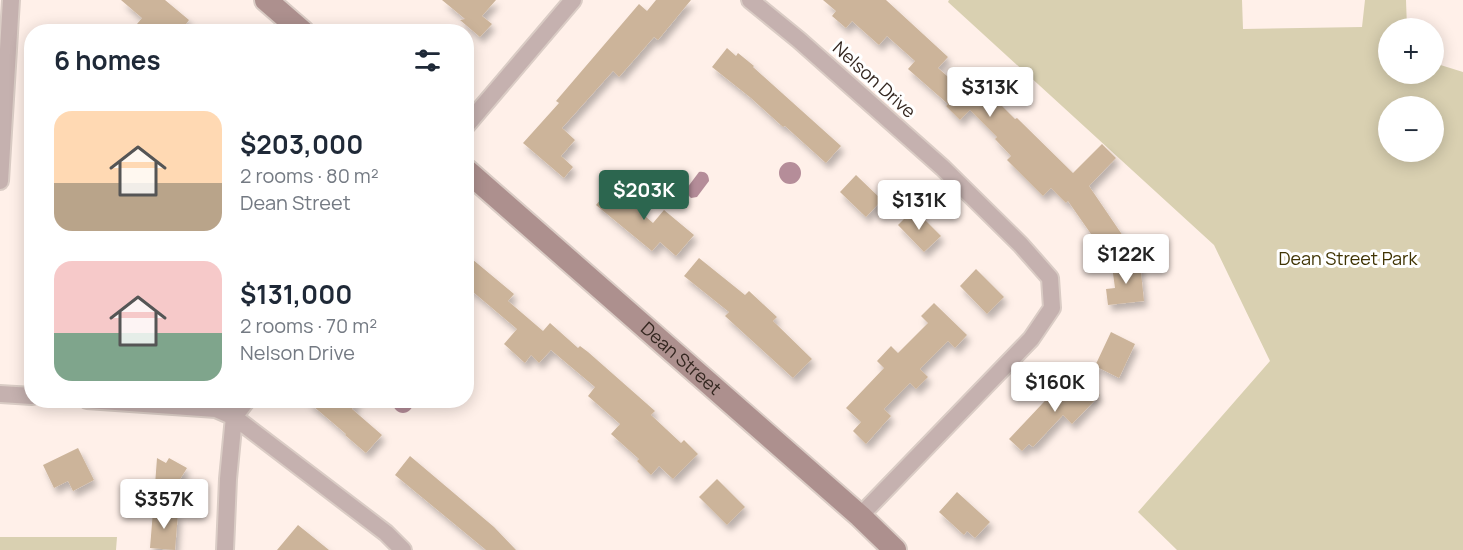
<!DOCTYPE html>
<html lang="en">
<head>
<meta charset="utf-8">
<style>
  :root { --surface:#fff; --page:#f6f6f7; --text:#1f2937; --muted:#747a83; --accent:#2c664f }
  body { margin:0; font-family:Manrope,sans-serif; background:var(--page); color:var(--text); height:100vh; display:flex; flex-direction:column; font-size:22px; white-space:nowrap }
  * { box-sizing:border-box; margin:0 }
  p { font-size:20px; color:var(--muted) }
  .icon { flex:none; width:33px; height:33px; fill:none; stroke:currentColor; stroke-width:2; stroke-linecap:round; stroke-linejoin:round }
  .map { position:relative; flex:1; overflow:hidden }
  .drawer { position:absolute; left:24px; top:24px; width:450px; height:384px; display:flex; flex-direction:column; background:var(--surface); border-radius:24px; box-shadow:0 3px 15px #0003 }
  .drawer>* { flex:none }
  .fabs { position:absolute; left:1378px; top:18px; display:grid; gap:12px }
  .fabs a { display:grid; place-items:center; width:66px; height:66px; border-radius:50%; background:var(--surface); box-shadow:0 3px 15px #0003; font-size:30px }
  .price { position:absolute; translate:-50% -51px; padding:0 14px; border-radius:6px; background:#fff; color:#222; font-size:20px; line-height:39px; filter:drop-shadow(0 2px 3px #0008) }
  .price::after { content:''; position:absolute; left:50%; top:36px; width:18px; height:14px; margin-left:-9px; background:inherit; clip-path:polygon(0 0,100% 0,50% 100%) }
  .price.active { background:var(--accent); color:#fff }
  ul { padding:0; list-style:none }
  li { display:flex; align-items:center; gap:18px; height:150px; padding:0 30px }
  li span { display:grid; place-items:center; flex:none; width:168px; height:120px; border-radius:18px; color:#555 }
  li>.icon { margin-inline-start:auto }
  span .icon { width:72px; height:72px; fill:#fffc; stroke-width:1 }
  li b { font-size:26px }
  h2 { display:flex; justify-content:space-between; align-items:center; height:72px; padding:0 30px; font-size:26px }
  .map>svg:first-child { display:block }
  .green { fill:#d9d0b1; fill-rule:evenodd }
  .water { fill:#b58d99 }
  .building { fill:#ccb49a; filter:url(#shadow) }
  .lines { fill:none; stroke-linecap:round; stroke-linejoin:round }
  .street-casing { stroke:#daccc5; stroke-width:20 }
  .secondary-casing { stroke:#daccc5; stroke-width:26 }
  .street { stroke:#c5b1af; stroke-width:16 }
  .secondary { stroke:#ad908e; stroke-width:22 }
  .labels { text-anchor:middle; stroke-width:6; stroke-linejoin:round; paint-order:stroke }
  .street-label { font-size:18px; fill:#342720; stroke:#fff }
  .park-label { font-size:18px; fill:#403404; stroke:#fff }
</style>
</head>
<body>
<div class="map">
<svg width="1463" height="550" viewBox="0 0 1463 550">
  <defs>
    <filter id="shadow"><feDropShadow dx="3.5" dy="6" stdDeviation="3" flood-color="#0004"/></filter>
  </defs>
  <rect width="100%" height="100%" fill="#fff0e9"/>
  <path class="green" d="M 949,0 L 1242,0 L 1243,29 L 1362,27 L 1365,0 L 1406,0 L 1407,28 L 1389,28 L 1389,74 L 1434,74 L 1434,63 L 1463,72 L 1463,550 L 1177,550 L 1138,512 L 1270,361 L 1214,245 L 948,2 ZM 1389,106 L 1434,106 L 1434,152 L 1389,152 Z
    M 0,537 L 117,537 L 116,550 L 0,550 Z"/>
  <path class="water" d="M779 173a11 11 0 1 1 22 0a11 11 0 1 1-22 0Z
    M 699,172 C 705,171 709,174 709,181 L 697,197 L 691,198 L 687,194 L 687,188 Z
    M 392,401 L 414,401 C 412,417 394,417 392,401 Z"/>
  <path class="building" d="M 121,0 L 165,0 L 189,20 L 180,32 L 146,32 L 137,24 L 142,18 Z
    M 442,0 L 496,0 L 482,16 L 492,24 L 480,37 L 460,20 L 465,19 Z
    M 656,0 L 691,0 L 658,40 L 654,37 L 619,77 L 613,71 L 562,128 L 575,140 L 561,156 L 573,167 L 564,178 L 523,143 L 559,103 L 556,101 L 639,4 L 647,11 Z
    M 823,0 L 886,0 L 948,57 L 938,68 L 965,92 L 977,81 L 1015,119 L 1017,118 L 1073,173 L 1102,144 L 1116,158 L 1089,186 L 1123,236 L 1097,254 L 1086,238 L 1091,234 L 1068,201 L 1066,203 L 1051,188 L 1043,196 L 1007,160 L 1011,156 L 995,139 L 997,137 L 970,110 L 960,120 L 946,106 L 948,104 L 908,69 L 915,61 L 887,36 L 879,45 L 852,21 L 846,28 L 832,16 L 836,11 Z
    M 727,48 L 736,56 L 738,53 L 754,66 L 753,67 L 841,146 L 826,163 L 785,126 L 783,127 L 751,98 L 712,67 Z
    M 856,175 L 882,200 L 866,217 L 840,192 Z
    M 617,180 L 636,196 L 630,203 L 653,223 L 664,210 L 694,235 L 676,256 L 660,242 L 652,251 L 596,205 Z
    M 914,209 L 941,236 L 924,252 L 898,225 Z
    M 466,254 L 514,294 L 508,301 L 543,331 L 550,323 L 578,348 L 580,346 L 588,352 L 655,411 L 651,415 L 681,443 L 684,440 L 698,454 L 673,479 L 659,466 L 651,475 L 637,461 L 639,459 L 611,434 L 620,424 L 588,396 L 595,387 L 551,350 L 539,363 L 531,355 L 525,363 L 504,344 L 517,329 L 466,286 Z
    M 699,258 L 745,295 L 749,291 L 777,317 L 773,321 L 812,359 L 793,378 L 725,316 L 729,312 L 684,276 Z
    M 1140,263 L 1144,301 L 1108,305 L 1106,289 L 1115,288 L 1112,266 Z
    M 976,269 L 1004,297 L 987,314 L 960,286 Z
    M 934,303 L 967,335 L 955,348 L 948,341 L 920,369 L 928,377 L 916,389 L 910,383 L 884,409 L 891,416 L 866,444 L 853,431 L 861,422 L 846,408 L 884,368 L 877,361 L 891,346 L 898,353 L 928,323 L 921,316 Z
    M 1111,332 L 1135,344 L 1119,378 L 1095,366 Z
    M 1081,377 L 1100,395 L 1072,424 L 1063,415 L 1033,447 L 1029,444 L 1022,451 L 1009,439 L 1058,387 L 1065,394 Z
    M 306,400 L 359,400 L 352,409 L 382,435 L 366,453 L 345,435 L 346,434 Z
    M 78,448 L 94,480 L 73,491 L 68,481 L 54,488 L 43,465 Z
    M 410,456 L 494,527 L 516,550 L 486,550 L 395,475 Z
    M 157,458 L 166,463 L 169,458 L 187,468 L 171,494 L 155,485 Z
    M 717,479 L 745,507 L 727,525 L 699,497 Z
    M 957,492 L 990,522 L 975,538 L 967,531 L 964,535 L 939,512 Z
    M 153,511 L 178,513 L 175,550 L 150,548 Z
    M 298,525 L 329,550 L 277,550 Z"/>
  <g class="lines">
    <defs>
      <path id="street" d="M 750,0 L 799,40 L 943,168 L 1021,245 L 1050,278 L 1052,308 L 1031,339 L 860,516
        M 466,126 L 573,0
        M 0,181 L 11,0
        M 0,394 L 32,396
        M 87,400 L 216,409 L 234,417 L 386,533 L 403,550
        M 225,550 L 228,479 L 234,417 L 247,400"/>
      <g id="secondary">
        <path d="M 266,0 L 303,32"/>
        <path id="s1" d="M 466,170 L 860,516 L 895,550"/>
      </g>
    </defs>
    <use href="#street" class="street-casing"/>
    <use href="#secondary" class="secondary-casing"/>
    <use href="#street" class="street"/>
    <use href="#secondary" class="secondary"/>
  </g>
  <g class="labels">
    <g class="street-label">
      <text transform="translate(874 80) rotate(42)" y="6">Nelson Drive</text>
      <text dy="6" stroke="none"><textPath href="#s1" startOffset="286">Dean Street</textPath></text>
    </g>
    <g class="park-label">
      <text x="1348" y="265">Dean Street Park</text>
    </g>
  </g>
</svg>
<div class="fabs">
<a>+</a>
<a>−</a>
</div>
<b class="price" style="left:990px;top:118px">$313K</b>
<b class="price active" style="left:644px;top:221px">$203K</b>
<b class="price" style="left:919px;top:231px">$131K</b>
<b class="price" style="left:1126px;top:285px">$122K</b>
<b class="price" style="left:1055px;top:413px">$160K</b>
<b class="price" style="left:164px;top:530px">$357K</b>
<section class="drawer">
<h2>6 homes<svg class="icon" aria-label="filters" viewBox="0 0 24 24"><path d="M4 7h16M4 17h16"/><circle cx="9" cy="7" r="2"/><circle cx="15" cy="17" r="2"/></svg></h2>
<ul>
<li><span style="background:linear-gradient(#ffd9b3 60%,#b9a48a 0)"><svg class="icon" aria-label="home" viewBox="0 0 24 24"><path d="M3 11l9-7 9 7M6 9v11h12V9"/></svg></span><div><b>$203,000</b><p>2 rooms · 80 m²</p><p>Dean Street</p></div></li>
<li><span style="background:linear-gradient(#f6c9c9 60%,#7fa58c 0)"><svg class="icon" aria-label="home" viewBox="0 0 24 24"><path d="M3 11l9-7 9 7M6 9v11h12V9"/></svg></span><div><b>$131,000</b><p>2 rooms · 70 m²</p><p>Nelson Drive</p></div></li>
</ul>
</section>
</div>
</body>
</html>
